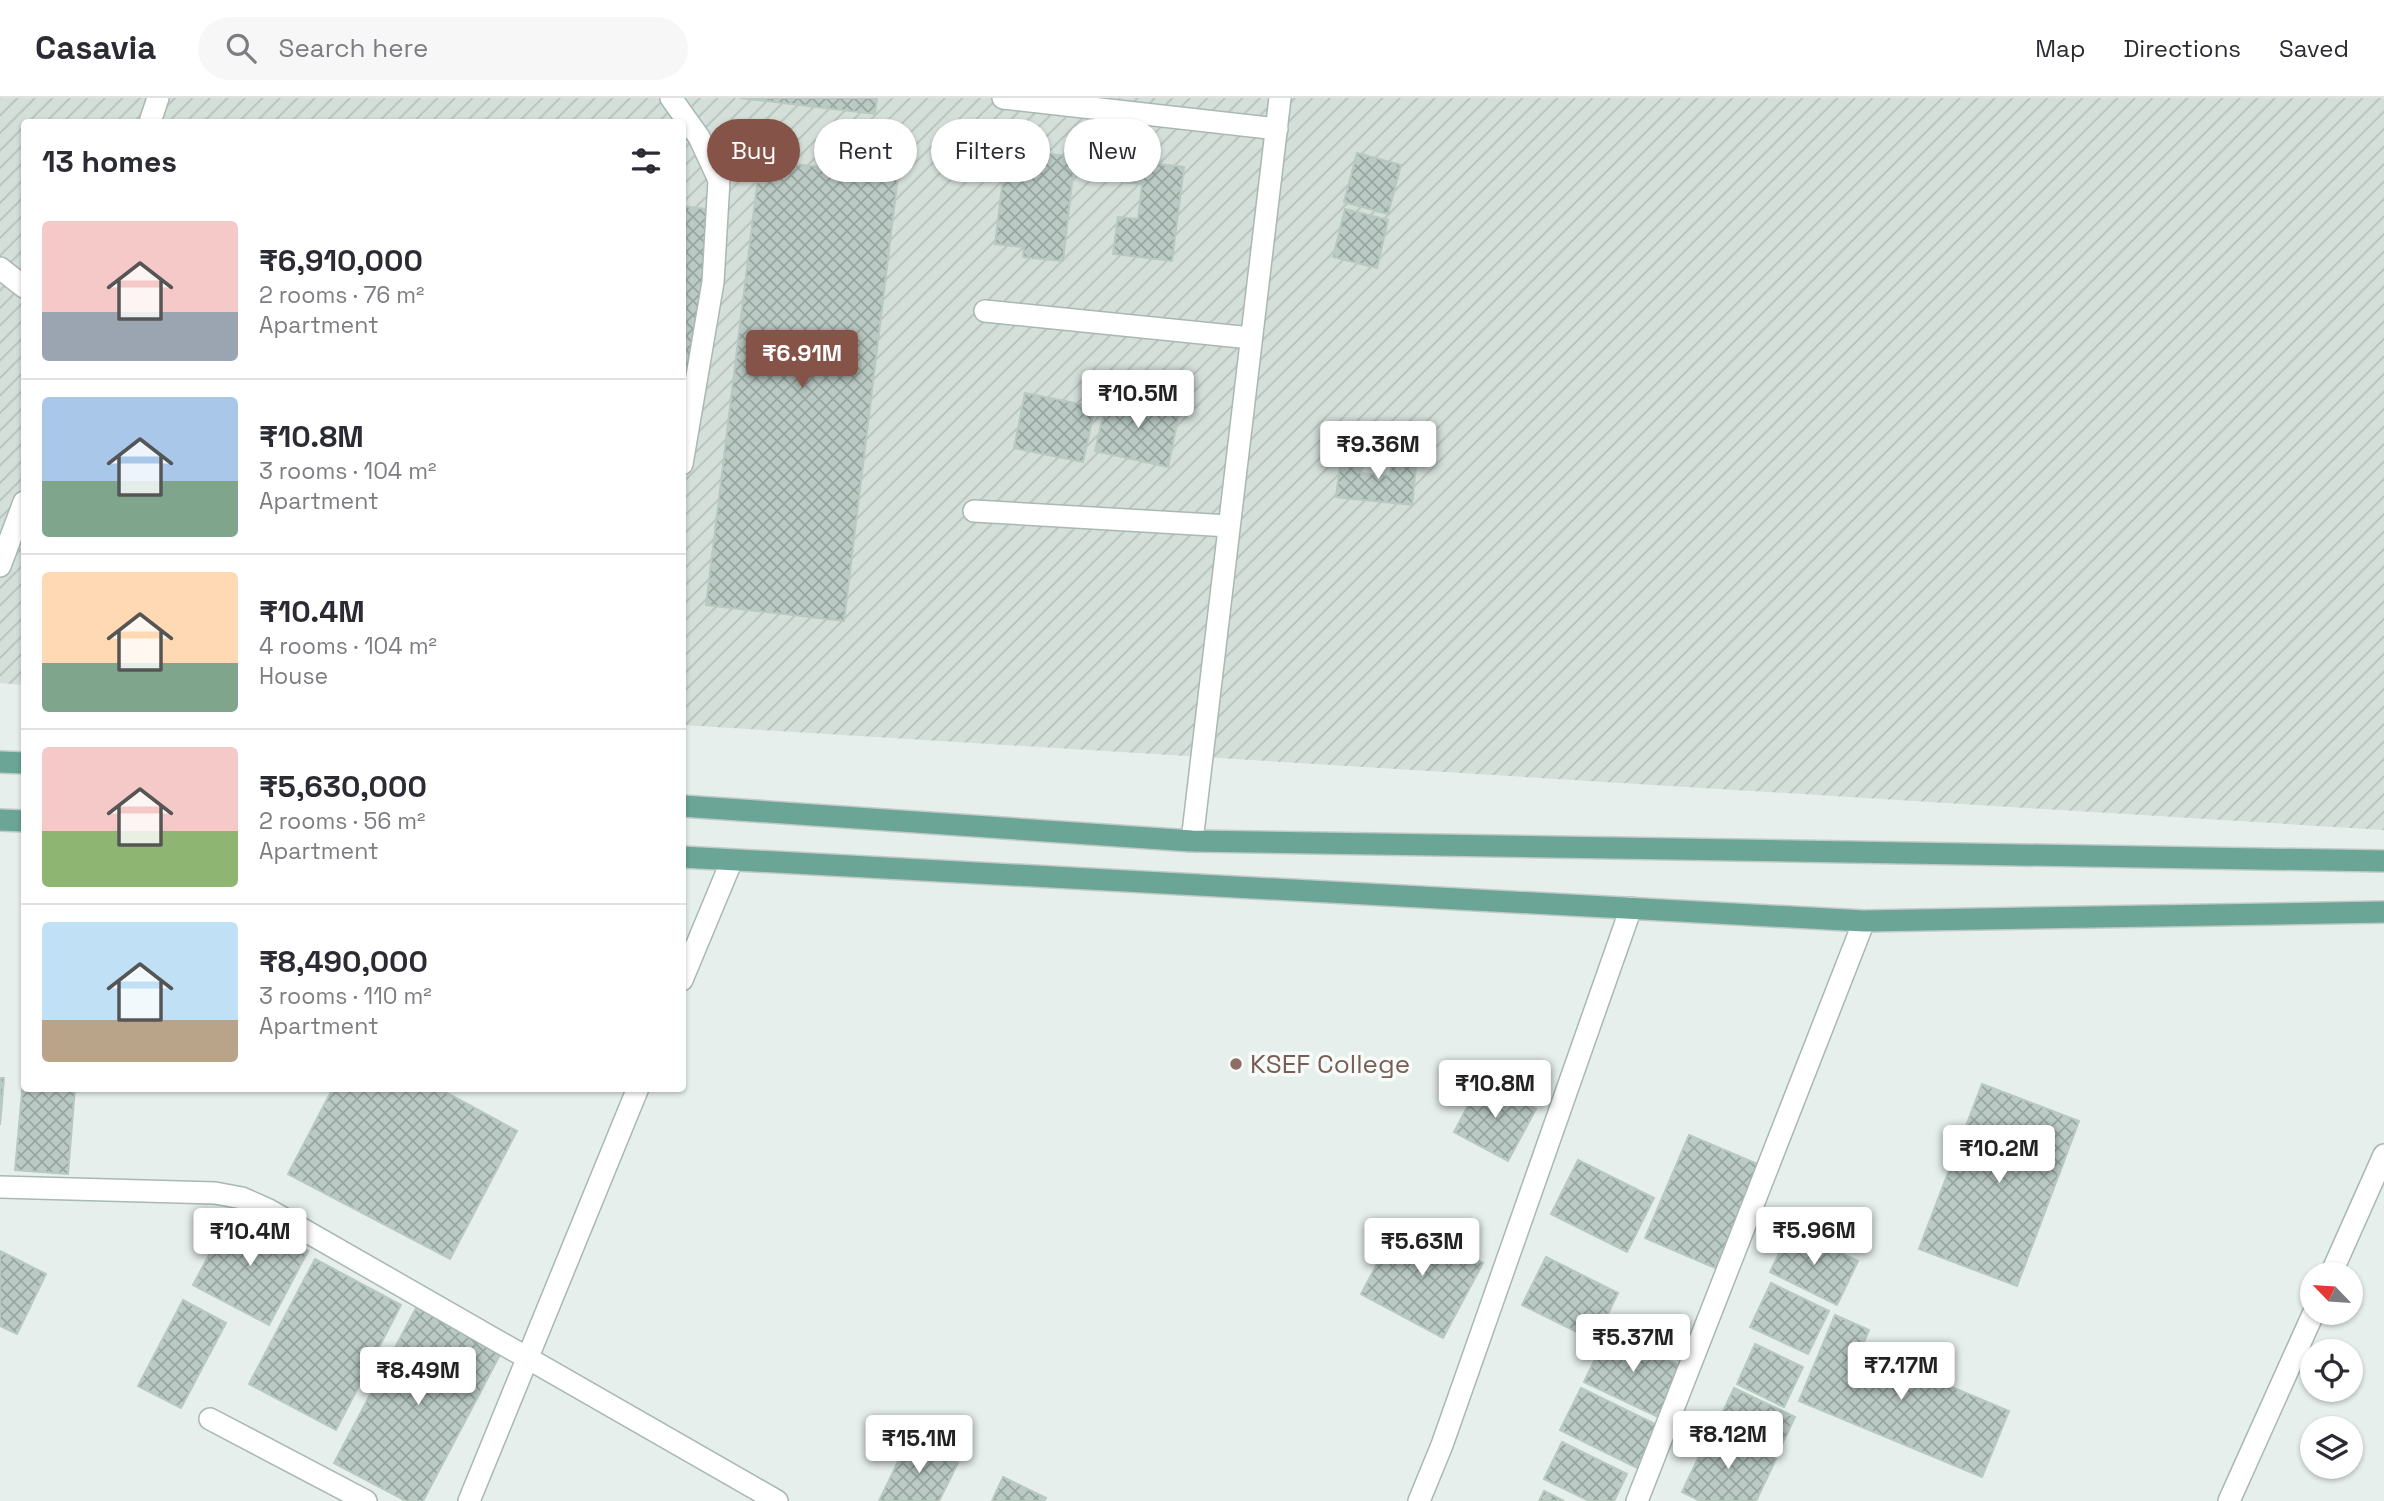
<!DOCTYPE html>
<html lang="en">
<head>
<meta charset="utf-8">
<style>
  :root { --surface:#fff; --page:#f7f7f7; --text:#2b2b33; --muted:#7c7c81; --line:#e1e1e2; --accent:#855347 }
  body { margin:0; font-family:"Space Grotesk",sans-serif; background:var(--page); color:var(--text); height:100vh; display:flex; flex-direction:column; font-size:26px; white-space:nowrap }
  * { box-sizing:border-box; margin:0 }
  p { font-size:23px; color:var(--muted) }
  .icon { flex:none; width:38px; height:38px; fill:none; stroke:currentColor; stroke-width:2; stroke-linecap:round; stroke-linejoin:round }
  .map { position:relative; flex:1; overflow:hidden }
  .drawer { position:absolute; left:21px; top:21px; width:665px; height:973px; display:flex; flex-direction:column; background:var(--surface); border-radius:7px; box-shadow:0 2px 5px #0004 }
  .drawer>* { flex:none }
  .guide { position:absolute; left:707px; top:21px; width:665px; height:63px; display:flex; gap:14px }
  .needle { width:46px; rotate:295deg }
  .tools { position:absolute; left:2300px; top:1164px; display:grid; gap:14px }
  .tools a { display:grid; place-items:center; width:63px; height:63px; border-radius:50%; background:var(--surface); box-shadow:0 2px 5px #0004; font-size:35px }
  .price { position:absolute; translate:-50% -60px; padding:0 16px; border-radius:7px; background:#fff; color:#222; font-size:23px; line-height:46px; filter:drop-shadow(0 2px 4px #0008) }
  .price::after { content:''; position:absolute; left:50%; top:42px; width:21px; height:16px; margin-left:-10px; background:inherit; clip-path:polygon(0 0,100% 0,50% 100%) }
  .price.on { background:var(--accent); color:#fff }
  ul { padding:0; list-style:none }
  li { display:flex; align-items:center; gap:21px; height:175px; padding:0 21px }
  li+li { border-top:2px solid var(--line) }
  li span { display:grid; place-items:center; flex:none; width:196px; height:140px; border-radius:7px; color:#555 }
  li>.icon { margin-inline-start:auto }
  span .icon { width:84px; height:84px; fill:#fffc; stroke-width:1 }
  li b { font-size:30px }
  h2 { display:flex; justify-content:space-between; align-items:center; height:84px; padding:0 21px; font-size:30px }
  .pill { padding:0 24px; border-radius:32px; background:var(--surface); box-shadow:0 2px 5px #0004; font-size:24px; line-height:63px }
  .pill.on { background:var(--accent); color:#fff }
  header { display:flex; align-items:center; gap:42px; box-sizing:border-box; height:98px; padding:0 35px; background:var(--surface); border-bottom:2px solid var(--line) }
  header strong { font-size:33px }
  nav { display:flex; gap:38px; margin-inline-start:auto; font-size:24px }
  .search { width:490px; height:63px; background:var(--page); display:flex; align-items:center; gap:18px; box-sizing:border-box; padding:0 24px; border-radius:38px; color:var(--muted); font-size:26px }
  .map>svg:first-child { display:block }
  .industrial { fill:url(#industrial-furrows) }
  .building { fill:url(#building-cross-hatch); stroke:#b8c9c2; stroke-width:2 }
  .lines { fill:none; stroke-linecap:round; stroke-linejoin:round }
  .street-casing { stroke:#a8b8b2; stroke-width:24 }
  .primary-casing { stroke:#c2cac8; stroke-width:24 }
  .street { stroke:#fff; stroke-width:21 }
  .primary { stroke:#6aa596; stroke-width:21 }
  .education-dot { fill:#8d6e63; stroke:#f7fbf9; stroke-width:2.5 }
  .labels { text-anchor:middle; stroke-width:7; stroke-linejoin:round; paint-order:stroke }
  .education-label { font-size:26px; fill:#785e54; stroke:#f7fbf9; text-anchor:start }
</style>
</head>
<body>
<header>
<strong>Casavia</strong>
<div class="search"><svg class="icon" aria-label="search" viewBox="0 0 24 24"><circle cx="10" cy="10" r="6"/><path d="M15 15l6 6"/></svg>Search here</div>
<nav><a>Map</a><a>Directions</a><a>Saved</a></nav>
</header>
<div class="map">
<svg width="2384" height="1403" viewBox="0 0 2384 1403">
  <defs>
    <pattern id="industrial-furrows" width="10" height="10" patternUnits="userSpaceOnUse" patternTransform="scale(1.75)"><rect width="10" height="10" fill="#d4dfda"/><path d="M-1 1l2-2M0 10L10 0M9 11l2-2" fill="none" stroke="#b6c1bc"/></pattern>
    <pattern id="building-cross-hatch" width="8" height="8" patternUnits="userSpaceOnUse" patternTransform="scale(1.75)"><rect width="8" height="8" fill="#bbcac4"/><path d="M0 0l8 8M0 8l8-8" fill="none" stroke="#98a6a0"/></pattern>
  </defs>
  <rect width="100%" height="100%" fill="#e6efeb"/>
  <path class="industrial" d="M 0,0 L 2384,0 L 2384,732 L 683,627 L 682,24 L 24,24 L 24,587 L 0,585 Z"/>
  <path class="building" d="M 740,0 L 877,0 L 875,16 Z
    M 989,45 L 1015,48 L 1014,52 L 1075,59 L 1063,163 L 1023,159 L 1024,149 L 995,146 L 1004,72 L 986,70 Z
    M 1126,48 L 1151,51 L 1149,65 L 1184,69 L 1172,163 L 1113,156 L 1118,119 L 1138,121 L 1142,86 L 1122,84 Z
    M 1357,55 L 1401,67 L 1388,116 L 1344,104 Z
    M 760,62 L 898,78 L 844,523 L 706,507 Z
    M 682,108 L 715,112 L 682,373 Z
    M 1345,111 L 1388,122 L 1377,170 L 1333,159 Z
    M 1025,295 L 1095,309 L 1083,364 L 1014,350 Z
    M 1108,296 L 1180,311 L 1168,369 L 1095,353 Z
    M 1392,356 L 1417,359 L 1412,407 L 1336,399 L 1341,358 L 1363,360 L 1361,375 L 1390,378 Z
    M 24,972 L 24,990 L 75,990 L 68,1076 L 15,1072 Z
    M 0,980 L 4,980 L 0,1027 Z
    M 1482,981 L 1536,1011 L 1508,1063 L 1454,1034 Z
    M 1982,986 L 2079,1023 L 2017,1188 L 1919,1151 Z
    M 333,990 L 438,990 L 517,1033 L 450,1161 L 288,1076 Z
    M 1689,1037 L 1760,1067 L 1715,1170 L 1645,1140 Z
    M 1578,1062 L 1654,1100 L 1627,1154 L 1551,1116 Z
    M 232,1113 L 308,1153 L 269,1227 L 193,1187 Z
    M 1401,1121 L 1483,1165 L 1443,1240 L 1361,1196 Z
    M 1791,1131 L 1858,1163 L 1837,1207 L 1770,1174 Z
    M 0,1153 L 46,1176 L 17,1236 L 0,1228 Z
    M 1546,1159 L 1618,1195 L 1595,1243 L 1522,1207 Z
    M 315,1161 L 401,1207 L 336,1332 L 249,1286 Z
    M 1771,1185 L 1829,1213 L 1808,1256 L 1750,1229 Z
    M 183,1202 L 226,1225 L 181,1310 L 138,1288 Z
    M 417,1208 L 502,1253 L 423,1403 L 406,1403 L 334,1365 Z
    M 1835,1217 L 1869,1232 L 1861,1251 L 2009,1313 L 1982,1379 L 1799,1303 Z
    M 1608,1234 L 1682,1269 L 1658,1319 L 1584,1284 Z
    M 1755,1246 L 1803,1269 L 1784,1309 L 1737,1286 Z
    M 1581,1290 L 1657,1327 L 1637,1370 L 1560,1332 Z
    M 1734,1290 L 1795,1319 L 1777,1357 L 1716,1328 Z
    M 1712,1331 L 1776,1361 L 1756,1403 L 1700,1403 L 1682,1394 Z
    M 909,1341 L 958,1365 L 939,1403 L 879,1403 Z
    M 1562,1344 L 1627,1376 L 1614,1403 L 1589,1403 L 1544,1381 Z
    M 1003,1379 L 1046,1400 L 1044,1403 L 992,1403 Z
    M 1544,1393 L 1564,1403 L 1539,1403 Z"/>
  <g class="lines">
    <defs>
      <path id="street" d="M 671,0 L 699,39 L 719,82 L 713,184 L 682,366
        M 1003,0 L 1277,31
        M 150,24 L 158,0
        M 0,170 L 24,189
        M 985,213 L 1251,240
        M 974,413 L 1229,428
        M 0,468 L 24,404
        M 1192,743 L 1280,0
        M 682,882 L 732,762
        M 0,1089 L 215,1095 L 242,1100 L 269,1112 L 777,1403
        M 2331,1176 L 2384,1057
        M 210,1321 L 366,1403
        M 469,1403 L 638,990
        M 1419,1403 L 1442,1347 L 1631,810
        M 1637,1403 L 1864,823
        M 2229,1403 L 2314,1214"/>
      <path id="primary" d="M 0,664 L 24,665
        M 682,708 L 1192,743 L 2384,763
        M 0,722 L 24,723
        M 682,759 L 1864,823 L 2384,814"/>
    </defs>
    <use href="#street" class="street-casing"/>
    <use href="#primary" class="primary-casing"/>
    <use href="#street" class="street"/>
    <use href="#primary" class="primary"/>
  </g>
  <circle class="education-dot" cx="1236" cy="966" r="7"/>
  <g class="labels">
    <g class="education-label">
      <text x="1250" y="975">KSEF College</text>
    </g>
  </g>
</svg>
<div class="tools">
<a><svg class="needle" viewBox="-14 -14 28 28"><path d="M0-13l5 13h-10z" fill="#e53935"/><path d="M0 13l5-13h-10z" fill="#7c7c81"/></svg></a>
<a><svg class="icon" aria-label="locate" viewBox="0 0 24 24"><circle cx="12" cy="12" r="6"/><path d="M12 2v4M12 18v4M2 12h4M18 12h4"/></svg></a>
<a><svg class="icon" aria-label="layers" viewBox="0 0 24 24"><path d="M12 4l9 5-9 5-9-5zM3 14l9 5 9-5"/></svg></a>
</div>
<b class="price on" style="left:802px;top:292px">₹6.91M</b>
<b class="price" style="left:1138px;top:332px">₹10.5M</b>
<b class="price" style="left:1378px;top:383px">₹9.36M</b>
<b class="price" style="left:1495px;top:1022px">₹10.8M</b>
<b class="price" style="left:1999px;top:1087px">₹10.2M</b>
<b class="price" style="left:1814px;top:1169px">₹5.96M</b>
<b class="price" style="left:250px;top:1170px">₹10.4M</b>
<b class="price" style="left:1422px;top:1180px">₹5.63M</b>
<b class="price" style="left:1633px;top:1276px">₹5.37M</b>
<b class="price" style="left:1901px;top:1304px">₹7.17M</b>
<b class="price" style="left:418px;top:1309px">₹8.49M</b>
<b class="price" style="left:1728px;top:1373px">₹8.12M</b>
<b class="price" style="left:919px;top:1377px">₹15.1M</b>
<div class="guide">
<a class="pill on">Buy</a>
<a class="pill">Rent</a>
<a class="pill">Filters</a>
<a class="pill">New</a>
</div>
<section class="drawer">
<h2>13 homes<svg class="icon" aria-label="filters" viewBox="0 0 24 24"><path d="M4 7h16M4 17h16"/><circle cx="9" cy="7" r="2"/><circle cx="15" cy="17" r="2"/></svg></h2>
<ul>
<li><span style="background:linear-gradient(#f6c9c9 65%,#9aa5b1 0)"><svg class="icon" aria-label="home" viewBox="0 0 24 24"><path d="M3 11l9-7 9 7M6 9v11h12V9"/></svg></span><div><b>₹6,910,000</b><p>2 rooms · 76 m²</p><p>Apartment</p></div></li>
<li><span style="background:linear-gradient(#a9c7e8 60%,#7fa58c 0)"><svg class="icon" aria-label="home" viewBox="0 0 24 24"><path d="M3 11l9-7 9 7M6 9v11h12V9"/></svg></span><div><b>₹10.8M</b><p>3 rooms · 104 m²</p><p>Apartment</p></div></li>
<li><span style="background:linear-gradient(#ffd9b3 65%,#7fa58c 0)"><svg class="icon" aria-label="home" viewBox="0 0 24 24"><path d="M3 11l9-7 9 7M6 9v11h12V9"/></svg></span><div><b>₹10.4M</b><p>4 rooms · 104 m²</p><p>House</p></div></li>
<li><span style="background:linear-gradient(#f6c9c9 60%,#8fb573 0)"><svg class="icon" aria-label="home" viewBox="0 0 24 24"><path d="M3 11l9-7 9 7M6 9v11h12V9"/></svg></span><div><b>₹5,630,000</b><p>2 rooms · 56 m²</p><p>Apartment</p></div></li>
<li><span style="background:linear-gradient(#bfe0f5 70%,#b9a48a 0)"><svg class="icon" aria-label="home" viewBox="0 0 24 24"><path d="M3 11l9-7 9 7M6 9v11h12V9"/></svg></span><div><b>₹8,490,000</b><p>3 rooms · 110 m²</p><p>Apartment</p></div></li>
</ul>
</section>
</div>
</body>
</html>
